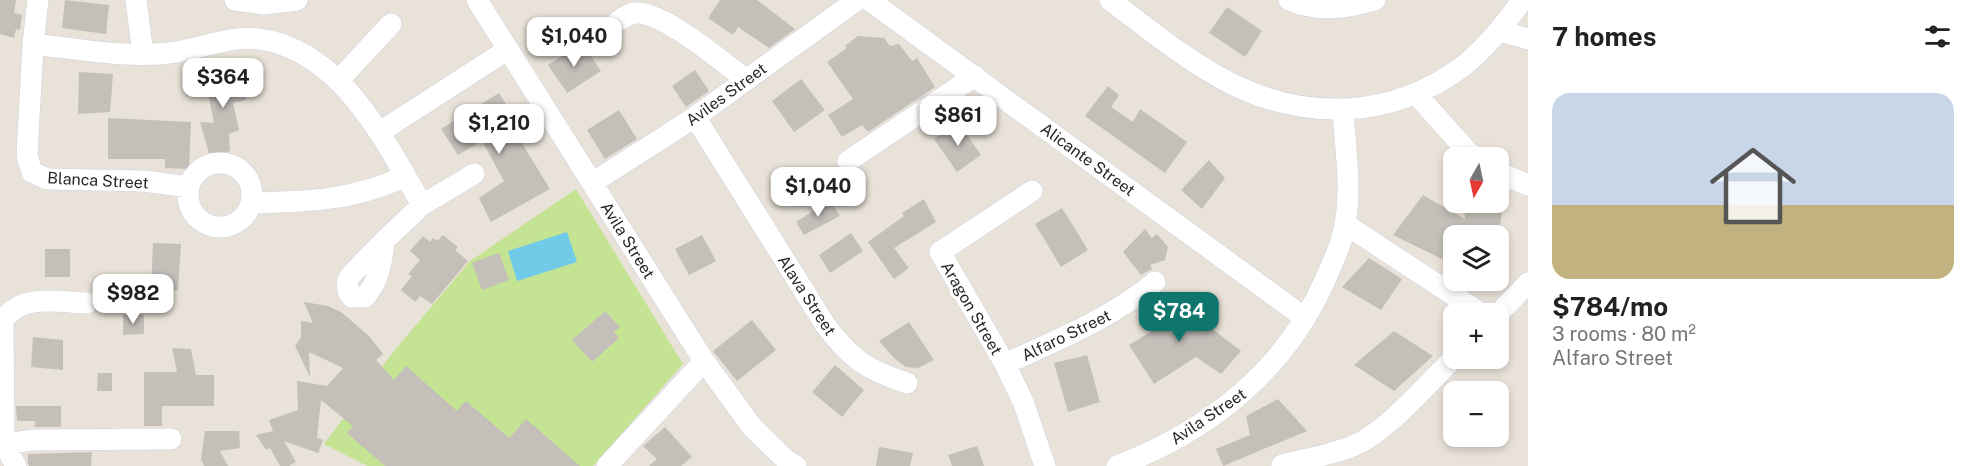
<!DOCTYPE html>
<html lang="en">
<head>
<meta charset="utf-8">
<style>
  :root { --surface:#fff; --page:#f6f6f6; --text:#222; --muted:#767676; --accent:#0f766e }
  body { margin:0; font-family:"Public Sans",sans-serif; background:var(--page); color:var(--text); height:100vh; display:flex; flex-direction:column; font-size:22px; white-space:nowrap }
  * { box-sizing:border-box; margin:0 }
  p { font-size:20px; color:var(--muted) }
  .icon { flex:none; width:33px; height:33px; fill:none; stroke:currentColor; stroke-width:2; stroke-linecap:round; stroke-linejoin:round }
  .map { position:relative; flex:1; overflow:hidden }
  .sheet { display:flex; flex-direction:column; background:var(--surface); width:450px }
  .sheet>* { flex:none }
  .needle { width:39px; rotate:189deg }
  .tools { position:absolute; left:1443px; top:147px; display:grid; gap:12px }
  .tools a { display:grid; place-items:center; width:66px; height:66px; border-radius:12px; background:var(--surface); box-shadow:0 3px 9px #0003; font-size:30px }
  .price { position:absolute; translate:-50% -51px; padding:0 14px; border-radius:12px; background:#fff; color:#222; font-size:20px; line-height:39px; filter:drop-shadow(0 2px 3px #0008) }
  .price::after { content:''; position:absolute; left:50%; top:36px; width:18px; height:14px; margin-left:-9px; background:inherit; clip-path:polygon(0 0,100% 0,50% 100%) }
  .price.selected { background:var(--accent); color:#fff }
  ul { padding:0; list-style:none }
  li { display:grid; align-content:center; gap:12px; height:318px; padding:0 24px }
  li span { display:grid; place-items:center; height:186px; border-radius:18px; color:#555 }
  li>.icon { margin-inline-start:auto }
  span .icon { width:108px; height:108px; fill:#fffc; stroke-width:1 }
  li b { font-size:26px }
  h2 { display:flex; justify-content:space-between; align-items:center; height:72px; padding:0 24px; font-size:26px }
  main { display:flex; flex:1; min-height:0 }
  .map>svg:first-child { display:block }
  .pitch { fill:#c4e494 }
  .water { fill:#71cae7 }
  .building { fill:#c4bfb9 }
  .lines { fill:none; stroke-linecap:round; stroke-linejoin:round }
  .minor-casing { stroke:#cfd2e0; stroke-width:22 }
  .minor { stroke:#fff; stroke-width:21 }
  .labels { text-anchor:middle; stroke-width:6; stroke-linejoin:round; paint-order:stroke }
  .street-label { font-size:16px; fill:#272727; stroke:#fff }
</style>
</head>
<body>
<main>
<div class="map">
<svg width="1528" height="466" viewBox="0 0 1528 466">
  <rect width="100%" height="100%" fill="#e9e2d9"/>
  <path class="pitch" d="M 576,189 L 683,364 L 593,466 L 367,466 L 324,444 L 394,351 L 470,261 Z"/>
  <path class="water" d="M 567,232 L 577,262 L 517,281 L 508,251 Z"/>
  <path class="building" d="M 0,0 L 16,0 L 14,13 L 22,15 L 20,30 L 16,29 L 14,38 L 0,34 Z
    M 65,0 L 109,5 L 106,34 L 62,28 Z
    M 720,0 L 757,0 L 795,29 L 769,48 L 738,27 L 733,35 L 708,18 Z
    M 1227,7 L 1262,31 L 1245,57 L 1209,33 Z
    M 858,36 L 884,38 L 890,46 L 899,44 L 912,61 L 917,58 L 935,87 L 868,132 L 862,125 L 842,137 L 828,115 L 853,99 L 827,62 L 847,48 L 845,46 Z
    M 582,43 L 601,71 L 567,93 L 548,65 Z
    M 238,64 L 246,100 L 233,103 L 239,130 L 229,134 L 230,151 L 210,157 L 200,122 L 214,123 L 205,78 L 220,74 L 219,68 Z
    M 695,70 L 709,91 L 686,107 L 672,86 Z
    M 79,72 L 113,74 L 110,112 L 78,114 Z
    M 801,79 L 825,110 L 794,132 L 772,101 Z
    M 1108,86 L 1119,95 L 1111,107 L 1133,122 L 1140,109 L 1187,142 L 1165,173 L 1085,116 Z
    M 499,93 L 516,120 L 510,124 L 550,189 L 491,222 L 479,198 L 504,181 L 482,141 L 458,155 L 441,129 Z
    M 619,110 L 637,139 L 605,159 L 587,130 Z
    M 108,118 L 191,122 L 189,169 L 165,168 L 165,159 L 108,159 Z
    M 959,123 L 981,155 L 957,172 L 934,139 Z
    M 1209,160 L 1225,178 L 1202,209 L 1181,190 Z
    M 1423,195 L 1465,219 L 1464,202 L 1503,202 L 1499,236 L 1454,236 L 1454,265 L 1393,235 Z
    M 924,199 L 936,222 L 894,248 L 909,268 L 894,279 L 868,242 L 904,216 L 902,213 Z
    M 830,200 L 840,216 L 804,235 L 796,222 Z
    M 1062,208 L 1088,250 L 1061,267 L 1035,224 Z
    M 1145,229 L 1152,238 L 1157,234 L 1168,247 L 1165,260 L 1150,265 L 1152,269 L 1141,275 L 1123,252 Z
    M 851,233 L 863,251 L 830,273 L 819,255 Z
    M 443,235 L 458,247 L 455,250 L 468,261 L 432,304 L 420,296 L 415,302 L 401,290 L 412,276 L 408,274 L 420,260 L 410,251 L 423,236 L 430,242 L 433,238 L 437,241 Z
    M 702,235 L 716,261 L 689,275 L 675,249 Z
    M 153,243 L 181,244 L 178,290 L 151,288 Z
    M 45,249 L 70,249 L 70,277 L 45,277 Z
    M 499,253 L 509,280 L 482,290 L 472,263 Z
    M 1369,258 L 1402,279 L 1381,310 L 1342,287 Z
    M 1173,296 L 1199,331 L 1206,324 L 1241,351 L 1221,374 L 1196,357 L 1154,384 L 1129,345 L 1152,331 L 1139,314 Z
    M 304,302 L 328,306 L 341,312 L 369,336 L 383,354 L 376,360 L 394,380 L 406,366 L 457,411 L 466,401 L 509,438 L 526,419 L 580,466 L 385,466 L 347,433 L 353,426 L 321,400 L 317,438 L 323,440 L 318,453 L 284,441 L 296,462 L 289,466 L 280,466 L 270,448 L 266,450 L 256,435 L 273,431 L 269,420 L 298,410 L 297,381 L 327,386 L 343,368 L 309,352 L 310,377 L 295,346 L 301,337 L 301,321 L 313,323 Z
    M 605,311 L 620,327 L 614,332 L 619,338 L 592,362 L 572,340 Z
    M 123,315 L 144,315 L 144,334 L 123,335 Z
    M 752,320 L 776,350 L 737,381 L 713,351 Z
    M 909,322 L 934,360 L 918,368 L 906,367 L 895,359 L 879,341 Z
    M 1394,331 L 1433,356 L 1394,391 L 1354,365 Z
    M 33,337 L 63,340 L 63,370 L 31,367 Z
    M 172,348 L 191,349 L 196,375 L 214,375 L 214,406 L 162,406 L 162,426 L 144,426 L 144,372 L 177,372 Z
    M 1087,355 L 1100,402 L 1068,412 L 1054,363 Z
    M 835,365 L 864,390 L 842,417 L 812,392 Z
    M 98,373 L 112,373 L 112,391 L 97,391 Z
    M 1278,399 L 1307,431 L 1223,466 L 1216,449 L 1250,435 L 1246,416 Z
    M 16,406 L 61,406 L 61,427 L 35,427 L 35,421 L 17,421 Z
    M 665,427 L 692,457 L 681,466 L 649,466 L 657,459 L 643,446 Z
    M 205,431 L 239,431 L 240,448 L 220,451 L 228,466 L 204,466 L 201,459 Z
    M 977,446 L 984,466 L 952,466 L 948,455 Z
    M 879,447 L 913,453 L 910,466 L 876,466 Z
    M 92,452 L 91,466 L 29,466 L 28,463 L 28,454 Z"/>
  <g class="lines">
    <defs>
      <path id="minor" d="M 38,0 L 33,44 L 27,156 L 32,172 L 47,179 L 144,181 L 189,187
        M 136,0 L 143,54
        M 235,0 L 263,4 L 297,0
        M 477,0 L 704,361 L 752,427 L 786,460 L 796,466
        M 869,0 L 1305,318
        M 1110,0 C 1150,30 1189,63 1234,85 C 1309,121 1393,118 1462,67 C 1486,49 1504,24 1523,0
        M 1289,0 C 1318,12 1345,9 1375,0
        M 618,21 C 625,17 631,12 639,13 C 667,15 722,62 746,79
        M 1500,31 L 1528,39
        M 33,44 C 78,49 124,58 169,53 C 199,50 228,35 259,39 C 341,50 385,141 422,205
        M 338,81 L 391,24
        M 1416,94 L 1468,152 L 1476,158
        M 695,117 L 826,326 C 851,359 867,370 907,383
        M 380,132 L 507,50
        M 848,161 L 975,76
        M188 195a32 32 0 1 1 64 0a32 32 0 1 1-64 0Z
        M 1498,172 L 1528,185
        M 592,183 L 695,117 L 857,0
        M 252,203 C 305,202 357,200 405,176
        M 1345,224 L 1482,314
        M 384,241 C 382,262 379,281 365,297 L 352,297 L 348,292 L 347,284 L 350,276 Z
        M 384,241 L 422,205 L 474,174
        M 940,252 L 1005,364 L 1024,404 L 1045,466
        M 940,252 L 1032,191
        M 1498,314 L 1528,283
        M 1005,364 C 1057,340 1110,319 1155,282
        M 0,445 L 32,440 L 171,439
        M 1282,465 C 1305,459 1331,455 1353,446 C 1388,431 1426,385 1454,358
        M 16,466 L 4,444 L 3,320 C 23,293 57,302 87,303
        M 607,466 L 704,361
        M 1117,466 C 1209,431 1285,371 1325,280 C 1333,262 1342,243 1345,224 C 1352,187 1345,147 1343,110"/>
    </defs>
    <use href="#minor" class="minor-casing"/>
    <use href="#minor" class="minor"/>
  </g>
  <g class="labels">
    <g class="street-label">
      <text transform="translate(726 94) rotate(-36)" y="6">Aviles Street</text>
      <text transform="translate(1088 159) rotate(36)" y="6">Alicante Street</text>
      <text transform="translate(98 180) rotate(3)" y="6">Blanca Street</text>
      <text transform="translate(628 240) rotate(58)" y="6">Avila Street</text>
      <text transform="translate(807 295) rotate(57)" y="6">Alava Street</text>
      <text transform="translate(972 308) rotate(60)" y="6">Aragon Street</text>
      <text transform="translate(1066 335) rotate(-26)" y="6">Alfaro Street</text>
      <text transform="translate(1208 416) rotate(-34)" y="6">Avila Street</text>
    </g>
  </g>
</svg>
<div class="tools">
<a><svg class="needle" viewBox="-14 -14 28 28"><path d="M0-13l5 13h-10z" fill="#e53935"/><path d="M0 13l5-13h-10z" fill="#767676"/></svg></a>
<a><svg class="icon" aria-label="layers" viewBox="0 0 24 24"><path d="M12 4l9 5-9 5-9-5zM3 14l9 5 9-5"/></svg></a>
<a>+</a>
<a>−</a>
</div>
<b class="price" style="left:574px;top:68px">$1,040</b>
<b class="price" style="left:223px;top:109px">$364</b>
<b class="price" style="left:958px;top:147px">$861</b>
<b class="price" style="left:499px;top:155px">$1,210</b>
<b class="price" style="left:818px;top:218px">$1,040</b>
<b class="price" style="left:133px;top:325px">$982</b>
<b class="price selected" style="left:1179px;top:343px">$784</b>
</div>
<section class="sheet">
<h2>7 homes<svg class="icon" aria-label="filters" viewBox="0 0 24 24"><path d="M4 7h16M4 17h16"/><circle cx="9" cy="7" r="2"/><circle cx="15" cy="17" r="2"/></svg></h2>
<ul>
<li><span style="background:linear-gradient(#c9d6e8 60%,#c2b280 0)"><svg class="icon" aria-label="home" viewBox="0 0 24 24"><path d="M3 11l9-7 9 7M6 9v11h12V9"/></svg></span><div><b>$784/mo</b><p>3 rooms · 80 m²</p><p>Alfaro Street</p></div></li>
</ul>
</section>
</main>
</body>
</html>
